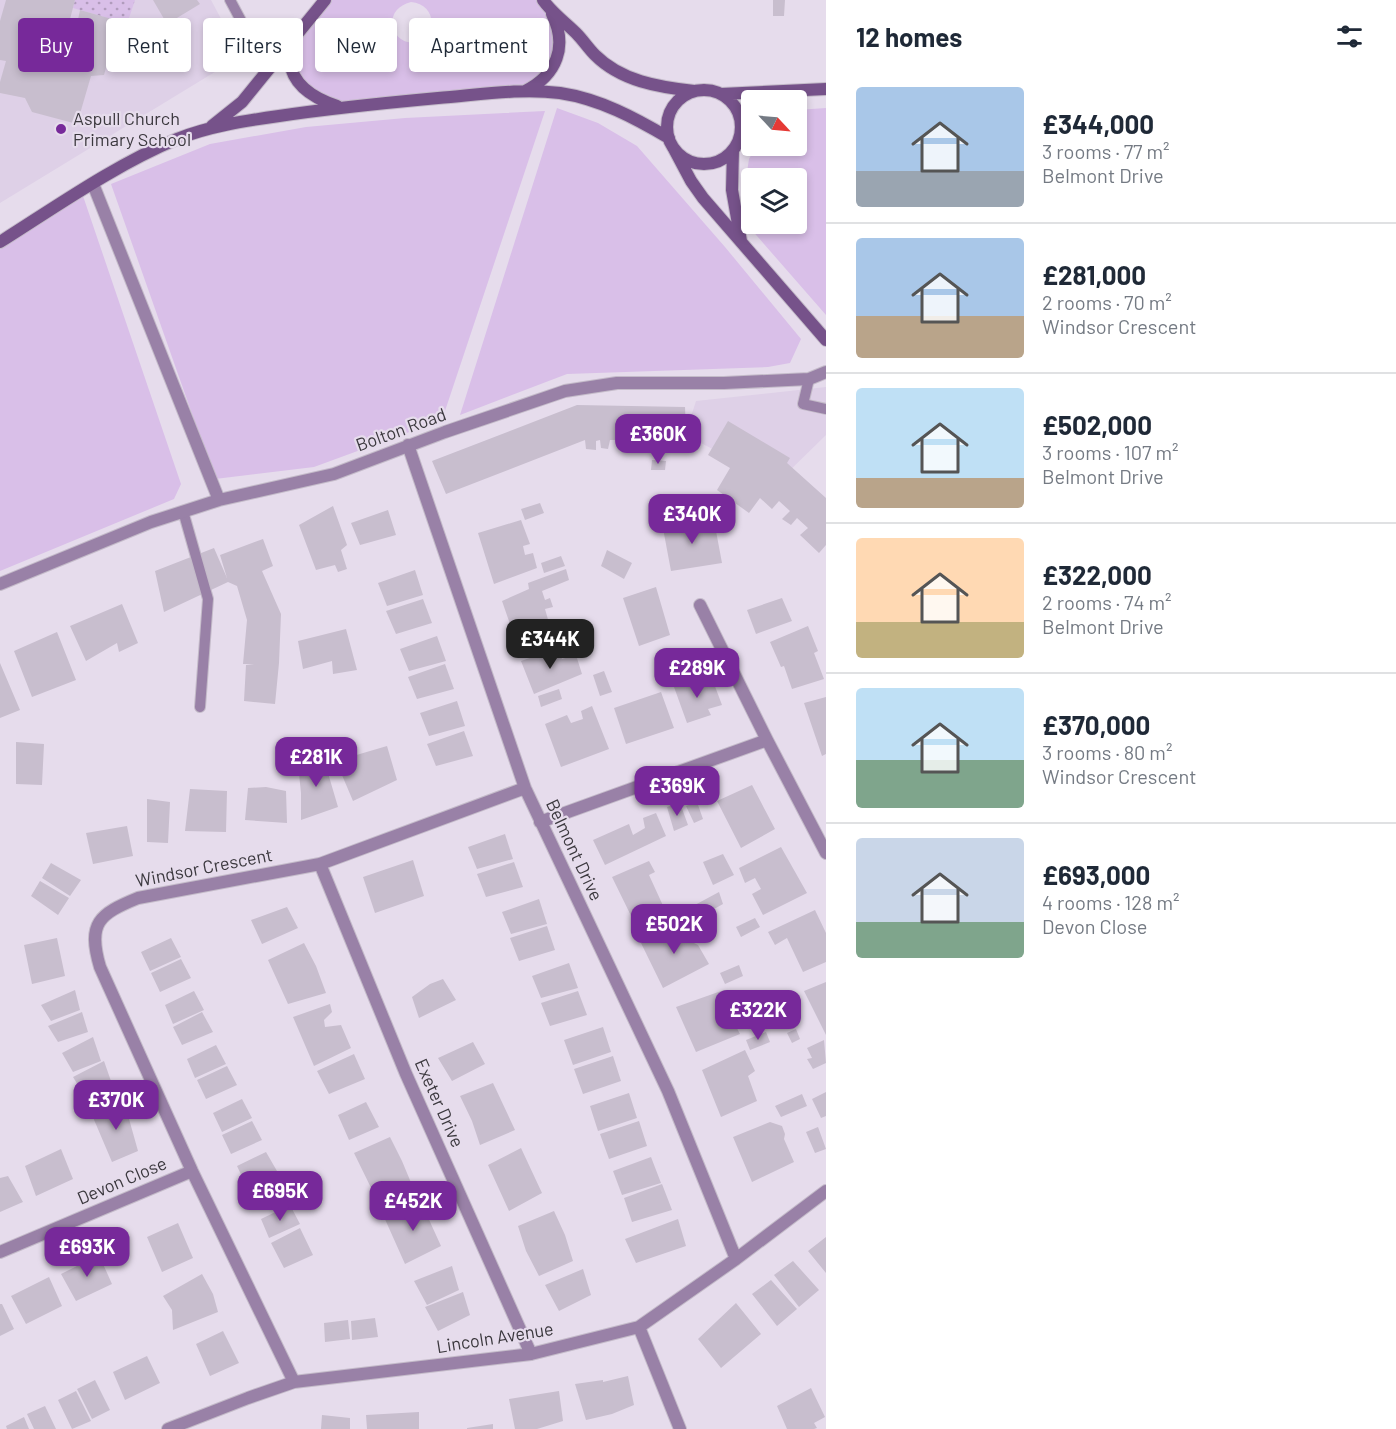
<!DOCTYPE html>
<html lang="en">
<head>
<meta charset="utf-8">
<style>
  :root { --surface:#fff; --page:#f2f2f3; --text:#1f2937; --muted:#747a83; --line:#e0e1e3; --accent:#77299a }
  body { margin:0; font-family:Barlow,sans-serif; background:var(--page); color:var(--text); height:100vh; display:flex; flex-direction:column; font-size:22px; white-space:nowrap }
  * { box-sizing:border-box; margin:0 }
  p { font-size:20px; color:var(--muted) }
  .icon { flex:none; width:33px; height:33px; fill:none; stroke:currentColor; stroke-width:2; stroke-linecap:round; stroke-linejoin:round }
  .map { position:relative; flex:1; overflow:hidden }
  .drawer { display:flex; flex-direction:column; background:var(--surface); width:570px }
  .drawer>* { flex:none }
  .hud { position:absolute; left:18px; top:18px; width:570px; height:54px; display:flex; gap:12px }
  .needle { width:39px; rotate:116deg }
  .tools { position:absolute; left:741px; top:90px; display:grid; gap:12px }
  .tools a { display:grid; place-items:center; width:66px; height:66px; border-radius:6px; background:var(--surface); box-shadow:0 3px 9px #0003; font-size:30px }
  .price { position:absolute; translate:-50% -51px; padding:0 14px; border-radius:12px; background:var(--accent); color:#fff; font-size:20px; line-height:39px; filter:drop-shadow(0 2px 3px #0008) }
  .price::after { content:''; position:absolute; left:50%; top:36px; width:18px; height:14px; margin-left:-9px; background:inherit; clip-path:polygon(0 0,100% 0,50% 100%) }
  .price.active { background:#222; color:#fff }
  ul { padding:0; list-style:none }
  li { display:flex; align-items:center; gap:18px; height:150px; padding:0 30px }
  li+li { border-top:2px solid var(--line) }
  li span { display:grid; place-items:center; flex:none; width:168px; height:120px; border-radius:6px; color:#555 }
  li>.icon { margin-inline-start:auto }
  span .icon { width:72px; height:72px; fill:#fffc; stroke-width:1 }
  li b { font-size:26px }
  h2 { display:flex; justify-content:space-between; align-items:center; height:72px; padding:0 30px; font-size:26px }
  .pill { padding:0 21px; border-radius:6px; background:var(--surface); box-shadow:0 3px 9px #0003; font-size:21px; line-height:54px }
  .pill.active { background:var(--accent); color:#fff }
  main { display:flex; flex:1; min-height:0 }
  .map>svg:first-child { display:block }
  .built { fill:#ded0e7 }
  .grass { fill:#d9bfe8; fill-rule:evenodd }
  .park { fill:url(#park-dots) }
  .building { fill:#c8bece }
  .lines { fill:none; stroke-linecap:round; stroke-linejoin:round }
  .lane-casing { stroke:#c4bbc9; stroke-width:12 }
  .street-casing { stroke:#c4bbc9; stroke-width:14 }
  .secondary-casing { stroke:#c4bbc9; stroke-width:14 }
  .lane { stroke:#9981a7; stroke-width:10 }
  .street { stroke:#9981a7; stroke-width:12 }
  .secondary { stroke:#76528a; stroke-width:12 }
  .poi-dot { fill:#77299a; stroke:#e6dcec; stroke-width:2 }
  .labels { text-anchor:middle; stroke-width:4.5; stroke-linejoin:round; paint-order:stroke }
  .poi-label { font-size:18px; fill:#3b383e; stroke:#e6dcec; text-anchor:start }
  .street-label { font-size:18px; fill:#3b383e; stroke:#e6dcec }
</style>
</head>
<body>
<main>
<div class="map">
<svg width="826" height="1429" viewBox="0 0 826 1429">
  <defs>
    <pattern id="park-dots" width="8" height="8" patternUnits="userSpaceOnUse" patternTransform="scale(1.5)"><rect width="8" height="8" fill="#d9bfe8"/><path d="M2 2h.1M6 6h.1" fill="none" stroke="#b19cbd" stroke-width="1.8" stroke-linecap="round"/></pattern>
  </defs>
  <rect width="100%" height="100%" fill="#e6dcec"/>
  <path class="built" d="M 0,0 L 211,0 L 241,56 L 0,203 Z
    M 826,387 L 826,435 L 778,482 L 685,435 L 696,401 Z"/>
  <path class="grass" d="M 325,0 L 543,0 L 560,42 L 539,84 L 339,107 L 294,76 L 292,42 ZM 411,2 C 430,4 437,21 427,37 C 397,58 375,11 411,2 Z
    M 557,108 L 598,123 L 637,146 L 725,247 L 801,339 L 790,363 L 768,367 L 567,374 L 460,415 Z
    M 826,108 L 826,315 L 750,228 L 744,192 L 749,159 L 756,146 L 796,146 L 797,110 ZM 752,178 L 796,178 L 796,224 L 752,224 Z
    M 545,111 L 442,420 L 314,467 L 215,479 L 111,184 L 210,144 L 306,127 L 405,118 Z
    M 83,196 L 181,484 L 174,499 L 0,571 L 0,248 Z"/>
  <path class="park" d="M 75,0 L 135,0 L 126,27 L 117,26 L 118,21 L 73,8 Z"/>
  <path class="building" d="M 6,0 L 75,0 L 63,46 L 72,48 L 80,10 L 119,21 L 104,75 L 91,76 L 77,124 L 32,112 L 25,98 L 0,93 L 0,82 L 6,61 L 0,60 L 0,21 Z
    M 153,0 L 197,0 L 200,4 L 167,24 Z
    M 773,0 L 785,0 L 784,16 L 773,16 Z
    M 577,405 L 685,407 L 687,451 L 640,450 L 638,440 L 632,440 L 630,449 L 621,449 L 620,440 L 610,440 L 608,449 L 601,448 L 600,440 L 596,441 L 596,450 L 586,449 L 585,440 L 446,494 L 432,461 Z
    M 728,421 L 790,458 L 787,463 L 826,498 L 826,545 L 819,553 L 800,535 L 808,528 L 797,518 L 791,525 L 782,519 L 790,511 L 779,501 L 772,509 L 760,498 L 749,513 L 717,490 L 730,468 L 708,455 Z
    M 652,460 L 666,461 L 665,470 L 651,470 Z
    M 540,503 L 544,513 L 525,520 L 521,509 Z
    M 333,506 L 347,545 L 341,550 L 347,569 L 338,572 L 335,565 L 316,570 L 299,525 Z
    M 388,510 L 396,535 L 360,545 L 351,523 Z
    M 713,515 L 722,563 L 671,571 L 662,523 L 678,521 L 679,530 L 704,527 L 703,516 Z
    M 521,520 L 530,544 L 523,546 L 525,555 L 533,553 L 537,568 L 494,584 L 478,533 Z
    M 263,539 L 273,566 L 262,571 L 281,614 L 279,663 L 275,704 L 244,701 L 246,665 L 254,664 L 243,664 L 247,620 L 237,586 L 228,582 L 164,612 L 155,571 L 214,548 L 227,578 L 220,555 Z
    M 607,550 L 632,563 L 624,579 L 601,566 Z
    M 561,556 L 565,566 L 544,573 L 541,563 Z
    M 566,569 L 569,580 L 542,591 L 545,600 L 550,598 L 553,607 L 545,609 L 549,623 L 556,622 L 561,633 L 519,650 L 502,601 L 529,589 L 528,583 Z
    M 415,570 L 423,595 L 387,606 L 378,583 Z
    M 656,587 L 670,635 L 639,646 L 623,598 Z
    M 782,598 L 792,621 L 756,634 L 747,610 Z
    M 423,599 L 432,623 L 396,634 L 386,611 Z
    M 122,604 L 138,643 L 119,652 L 117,643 L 86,661 L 70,626 Z
    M 808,626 L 818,651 L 814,653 L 824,679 L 792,689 L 784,666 L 781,667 L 770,642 Z
    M 346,629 L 357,670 L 333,674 L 332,661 L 303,669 L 298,641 Z
    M 57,632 L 76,680 L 32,697 L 14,651 Z
    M 437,636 L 446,661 L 409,671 L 400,649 Z
    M 559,648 L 562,659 L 576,655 L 582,674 L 534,694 L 521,661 Z
    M 673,648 L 680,665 L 665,671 L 658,653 Z
    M 0,663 L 20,710 L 0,718 Z
    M 445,664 L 454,689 L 417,699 L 408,677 Z
    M 604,671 L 612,692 L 600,696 L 593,675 Z
    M 698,676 L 701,685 L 713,681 L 722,705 L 708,709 L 711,715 L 687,723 L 674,687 Z
    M 559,689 L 562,699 L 541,707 L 538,696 Z
    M 661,692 L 674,728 L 626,744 L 614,708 Z
    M 826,697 L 826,754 L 822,756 L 804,703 Z
    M 457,701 L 465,726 L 429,736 L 420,713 Z
    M 592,706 L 609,749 L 561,767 L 545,724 L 567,715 L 571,723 L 583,719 L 581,711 Z
    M 464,731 L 473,756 L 436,766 L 427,744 Z
    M 16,742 L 44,744 L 42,785 L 16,784 Z
    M 387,746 L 397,780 L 353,801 L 336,761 Z
    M 323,756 L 338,807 L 301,820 L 301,793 L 298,764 Z
    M 752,785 L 775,829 L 741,848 L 717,801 Z
    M 266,787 L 286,791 L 287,823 L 245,820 L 248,788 Z
    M 190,789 L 227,791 L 226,832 L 185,831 Z
    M 147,799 L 170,802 L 168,843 L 147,842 Z
    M 697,802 L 703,819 L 694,823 L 686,806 Z
    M 680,803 L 688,825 L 674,831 L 667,807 Z
    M 656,813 L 666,836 L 605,865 L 593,840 L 629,824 L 633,835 L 645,828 L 643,818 Z
    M 127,826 L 133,856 L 93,864 L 86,833 Z
    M 505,834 L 513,859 L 477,869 L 468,847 Z
    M 781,847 L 807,893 L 763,915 L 752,894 L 761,889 L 755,878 L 745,883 L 739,868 Z
    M 723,854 L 734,875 L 713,885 L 703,862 Z
    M 413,860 L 424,896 L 375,913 L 363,877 Z
    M 649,861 L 655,872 L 649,875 L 665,910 L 636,926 L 612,877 Z
    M 514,862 L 523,887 L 486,897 L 477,874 Z
    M 51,863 L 81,880 L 70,896 L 42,878 Z
    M 40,881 L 69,898 L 58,915 L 31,896 Z
    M 719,892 L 723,904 L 698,918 L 693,906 Z
    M 539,899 L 547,924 L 511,934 L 502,912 Z
    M 287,907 L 298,928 L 262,944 L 251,920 Z
    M 815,910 L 826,933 L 826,962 L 803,972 L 787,938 L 775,945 L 768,932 Z
    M 755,918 L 760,927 L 741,937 L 736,927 Z
    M 684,924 L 695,938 L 694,943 L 698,945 L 709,964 L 663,988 L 641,943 Z
    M 547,926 L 555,950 L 519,961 L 510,938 Z
    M 57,938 L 65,976 L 32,984 L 24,945 Z
    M 171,938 L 181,957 L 150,971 L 141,952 Z
    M 304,943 L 316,966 L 326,993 L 288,1004 L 268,960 Z
    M 181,959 L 191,978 L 160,992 L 151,973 Z
    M 569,963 L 578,988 L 541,998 L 532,976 Z
    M 739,965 L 743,976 L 725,984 L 720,973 Z
    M 443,979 L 456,1000 L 419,1018 L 412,997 L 430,984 Z
    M 826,982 L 826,1035 L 804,991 Z
    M 75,990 L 80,1010 L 51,1021 L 41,1005 Z
    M 724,990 L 729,992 L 732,997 L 732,1005 L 728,1011 L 740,1034 L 696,1052 L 676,1007 Z
    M 194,991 L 204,1010 L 173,1024 L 165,1005 Z
    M 578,991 L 587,1015 L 550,1026 L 541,1003 Z
    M 788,993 L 793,1003 L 783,1007 L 779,998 Z
    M 330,1004 L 332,1012 L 324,1020 L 325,1027 L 341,1025 L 351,1048 L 314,1066 L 293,1017 Z
    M 82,1012 L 88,1032 L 58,1042 L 48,1026 Z
    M 202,1012 L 213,1032 L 182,1045 L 173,1027 Z
    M 603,1027 L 611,1052 L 573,1065 L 564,1040 Z
    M 796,1029 L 800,1039 L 792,1043 L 787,1033 Z
    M 766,1032 L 770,1042 L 750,1050 L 746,1040 Z
    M 93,1037 L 101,1061 L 73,1072 L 62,1053 Z
    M 824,1040 L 826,1063 L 813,1069 L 807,1059 L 812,1058 L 807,1048 Z
    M 473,1042 L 485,1064 L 452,1081 L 438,1058 Z
    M 216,1045 L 226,1064 L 195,1078 L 187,1059 Z
    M 745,1050 L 755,1071 L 748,1076 L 757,1101 L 721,1117 L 702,1070 Z
    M 354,1054 L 365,1079 L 329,1094 L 317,1071 Z
    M 613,1056 L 621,1081 L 583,1094 L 574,1069 Z
    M 104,1061 L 112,1084 L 84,1095 L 73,1077 Z
    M 227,1066 L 237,1085 L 206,1099 L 197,1080 Z
    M 493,1083 L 515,1130 L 480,1145 L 472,1121 L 460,1096 Z
    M 826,1092 L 826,1116 L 821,1118 L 812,1099 Z
    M 629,1093 L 637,1118 L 598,1131 L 590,1106 Z
    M 802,1094 L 807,1106 L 781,1117 L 775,1106 Z
    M 242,1099 L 252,1118 L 222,1132 L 213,1113 Z
    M 124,1101 L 138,1151 L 112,1162 L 92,1115 Z
    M 366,1102 L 379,1127 L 349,1140 L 338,1115 Z
    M 252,1121 L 262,1140 L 231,1154 L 222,1135 Z
    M 639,1121 L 647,1146 L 609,1159 L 600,1134 Z
    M 770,1122 L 782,1126 L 785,1134 L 784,1139 L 794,1162 L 752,1182 L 733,1137 Z
    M 818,1127 L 826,1149 L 815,1153 L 806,1132 Z
    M 390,1137 L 402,1161 L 412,1185 L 376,1198 L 354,1153 Z
    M 521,1148 L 542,1193 L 509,1211 L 488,1165 Z
    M 61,1149 L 73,1179 L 36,1196 L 25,1166 Z
    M 266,1152 L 277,1171 L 246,1185 L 237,1166 Z
    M 651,1157 L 661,1183 L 622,1195 L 613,1171 Z
    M 276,1173 L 287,1192 L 256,1206 L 247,1187 Z
    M 8,1176 L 23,1202 L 0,1212 L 0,1178 Z
    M 662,1184 L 672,1210 L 632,1222 L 624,1198 Z
    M 421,1202 L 441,1246 L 405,1264 L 384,1217 Z
    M 290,1205 L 300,1224 L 269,1238 L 261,1219 Z
    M 554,1211 L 565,1235 L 573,1261 L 539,1276 L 526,1251 L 518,1226 Z
    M 678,1219 L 686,1246 L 636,1263 L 625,1239 Z
    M 178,1223 L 193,1258 L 162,1272 L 147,1237 Z
    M 300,1228 L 313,1255 L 284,1268 L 271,1243 Z
    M 826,1237 L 826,1273 L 808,1251 Z
    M 99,1255 L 112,1284 L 76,1301 L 61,1274 Z
    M 793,1261 L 819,1290 L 799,1307 L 774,1275 Z
    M 452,1266 L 459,1290 L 427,1305 L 414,1281 Z
    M 583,1269 L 591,1295 L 559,1311 L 545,1285 Z
    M 202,1274 L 213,1294 L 218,1312 L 173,1330 L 172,1310 L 163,1296 Z
    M 49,1277 L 62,1306 L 26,1324 L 11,1296 Z
    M 771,1280 L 797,1309 L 777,1326 L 752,1294 Z
    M 463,1292 L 470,1315 L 438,1331 L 425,1307 Z
    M 736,1303 L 761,1334 L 721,1368 L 698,1339 Z
    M 0,1304 L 2,1304 L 14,1329 L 0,1336 Z
    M 375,1318 L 378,1337 L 352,1340 L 351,1321 Z
    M 348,1320 L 350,1339 L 325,1342 L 324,1323 Z
    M 223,1331 L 239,1363 L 210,1376 L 196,1344 Z
    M 147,1356 L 160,1383 L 125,1400 L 113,1372 Z
    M 628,1376 L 634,1405 L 612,1414 L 586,1420 L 575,1384 L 603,1380 L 603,1382 Z
    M 95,1380 L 110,1410 L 92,1419 L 77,1389 Z
    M 811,1388 L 825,1417 L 814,1423 L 817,1428 L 814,1429 L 787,1429 L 777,1406 Z
    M 76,1391 L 91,1421 L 72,1429 L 58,1400 Z
    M 559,1391 L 563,1421 L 537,1429 L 515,1429 L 509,1399 Z
    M 45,1406 L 56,1429 L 34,1429 L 27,1414 Z
    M 419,1412 L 419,1429 L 367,1429 L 366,1415 Z
    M 322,1415 L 350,1418 L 350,1429 L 321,1429 Z
    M 24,1417 L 29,1429 L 7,1429 L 6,1426 Z
    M 493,1424 L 493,1429 L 467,1429 L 467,1428 Z"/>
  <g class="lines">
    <defs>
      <path id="lane" d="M 230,0 L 268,71
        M 809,379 L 803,404 L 826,409
        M 183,511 L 208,599 L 200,707"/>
      <path id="street" d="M 93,184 L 219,500
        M 408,445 L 525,788 L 668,1091 L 736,1259
        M 0,584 L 151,522 L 219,500 L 334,474 L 445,432 L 565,391 L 617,383 L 724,383 L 809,379 L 826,372
        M 700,605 L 767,740 L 826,853
        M 540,822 L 767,740
        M 320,864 L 406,1074 L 531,1354
        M 0,1252 L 192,1171
        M 639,1327 L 680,1429
        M 294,1382 L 192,1171 L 100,967 C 87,923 99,914 138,898 L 320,864 L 525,788
        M 168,1429 L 248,1398 L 294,1382 L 531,1354 L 639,1327 L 736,1259 L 826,1191"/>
      <path id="secondary" d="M 543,0 C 552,13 565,22 576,33 C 583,40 588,48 595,55 C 621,81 658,87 694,91
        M 291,43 C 291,49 289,57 290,62 C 293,87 316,99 337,106
        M667 127a37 37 0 1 1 74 0a37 37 0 1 1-74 0Z
        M 525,91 C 557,75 568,46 552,14
        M 721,94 L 826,89
        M 212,126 L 242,102 L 325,0
        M 674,149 L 691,181 L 703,198 L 826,340
        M 733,150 L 732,190 L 741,241
        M 0,242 C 57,206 115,165 177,139 C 210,126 244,121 279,116 C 332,108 384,103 438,98 C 478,95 520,88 560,93 C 600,99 635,118 669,138"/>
    </defs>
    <use href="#lane" class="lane-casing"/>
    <use href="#street" class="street-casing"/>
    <use href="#secondary" class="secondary-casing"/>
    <use href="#lane" class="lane"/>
    <use href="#street" class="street"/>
    <use href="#secondary" class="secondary"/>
  </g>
  <circle class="poi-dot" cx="61" cy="129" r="6"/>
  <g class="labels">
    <g class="poi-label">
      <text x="73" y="125">Aspull Church<tspan x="73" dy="21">Primary School</tspan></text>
    </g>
    <g class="street-label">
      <text transform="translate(401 430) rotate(-20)" y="6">Bolton Road</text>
      <text transform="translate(574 850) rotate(65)" y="6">Belmont Drive</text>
      <text transform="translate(204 868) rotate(-11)" y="6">Windsor Crescent</text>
      <text transform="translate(439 1103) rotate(66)" y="6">Exeter Drive</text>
      <text transform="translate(122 1181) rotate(-23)" y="6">Devon Close</text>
      <text transform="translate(495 1338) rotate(-9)" y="6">Lincoln Avenue</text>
    </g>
  </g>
</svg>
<div class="tools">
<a><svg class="needle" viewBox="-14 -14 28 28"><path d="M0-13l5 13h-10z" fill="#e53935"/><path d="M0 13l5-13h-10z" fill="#747a83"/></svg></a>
<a><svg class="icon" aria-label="layers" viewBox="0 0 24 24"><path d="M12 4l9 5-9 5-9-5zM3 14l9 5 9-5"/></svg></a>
</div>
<b class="price" style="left:658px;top:465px">£360K</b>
<b class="price" style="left:692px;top:545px">£340K</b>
<b class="price active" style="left:550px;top:670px">£344K</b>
<b class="price" style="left:697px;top:699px">£289K</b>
<b class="price" style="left:316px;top:788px">£281K</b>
<b class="price" style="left:677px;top:817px">£369K</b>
<b class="price" style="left:674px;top:955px">£502K</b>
<b class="price" style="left:758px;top:1041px">£322K</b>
<b class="price" style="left:116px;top:1131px">£370K</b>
<b class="price" style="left:280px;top:1222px">£695K</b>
<b class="price" style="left:413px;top:1232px">£452K</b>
<b class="price" style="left:87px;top:1278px">£693K</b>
<div class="hud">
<a class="pill active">Buy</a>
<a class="pill">Rent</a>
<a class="pill">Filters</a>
<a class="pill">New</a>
<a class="pill">Apartment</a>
</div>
</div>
<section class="drawer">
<h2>12 homes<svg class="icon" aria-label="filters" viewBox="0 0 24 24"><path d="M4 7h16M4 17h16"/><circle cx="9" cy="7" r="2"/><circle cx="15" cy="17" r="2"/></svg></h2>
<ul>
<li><span style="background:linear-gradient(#a9c7e8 70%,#9aa5b1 0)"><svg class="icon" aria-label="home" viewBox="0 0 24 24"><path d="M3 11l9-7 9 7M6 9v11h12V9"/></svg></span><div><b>£344,000</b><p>3 rooms · 77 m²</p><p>Belmont Drive</p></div></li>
<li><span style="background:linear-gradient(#a9c7e8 65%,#b9a48a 0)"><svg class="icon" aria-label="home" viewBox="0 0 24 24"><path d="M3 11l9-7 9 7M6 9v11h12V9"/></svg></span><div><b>£281,000</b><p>2 rooms · 70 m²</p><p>Windsor Crescent</p></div></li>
<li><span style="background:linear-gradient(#bfe0f5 75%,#b9a48a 0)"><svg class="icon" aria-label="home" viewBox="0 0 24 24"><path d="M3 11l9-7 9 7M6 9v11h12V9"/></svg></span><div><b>£502,000</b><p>3 rooms · 107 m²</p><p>Belmont Drive</p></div></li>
<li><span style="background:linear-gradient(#ffd9b3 70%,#c2b280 0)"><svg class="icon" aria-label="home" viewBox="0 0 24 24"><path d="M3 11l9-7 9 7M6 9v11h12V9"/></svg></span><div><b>£322,000</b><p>2 rooms · 74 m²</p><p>Belmont Drive</p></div></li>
<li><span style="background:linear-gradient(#bfe0f5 60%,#7fa58c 0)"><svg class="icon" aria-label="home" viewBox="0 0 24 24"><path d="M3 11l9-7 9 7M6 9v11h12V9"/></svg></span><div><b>£370,000</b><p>3 rooms · 80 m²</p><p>Windsor Crescent</p></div></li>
<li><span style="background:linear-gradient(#c9d6e8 70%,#7fa58c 0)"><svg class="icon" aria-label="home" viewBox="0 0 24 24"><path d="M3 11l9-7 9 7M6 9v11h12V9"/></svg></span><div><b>£693,000</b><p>4 rooms · 128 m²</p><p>Devon Close</p></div></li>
</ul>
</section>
</main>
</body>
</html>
